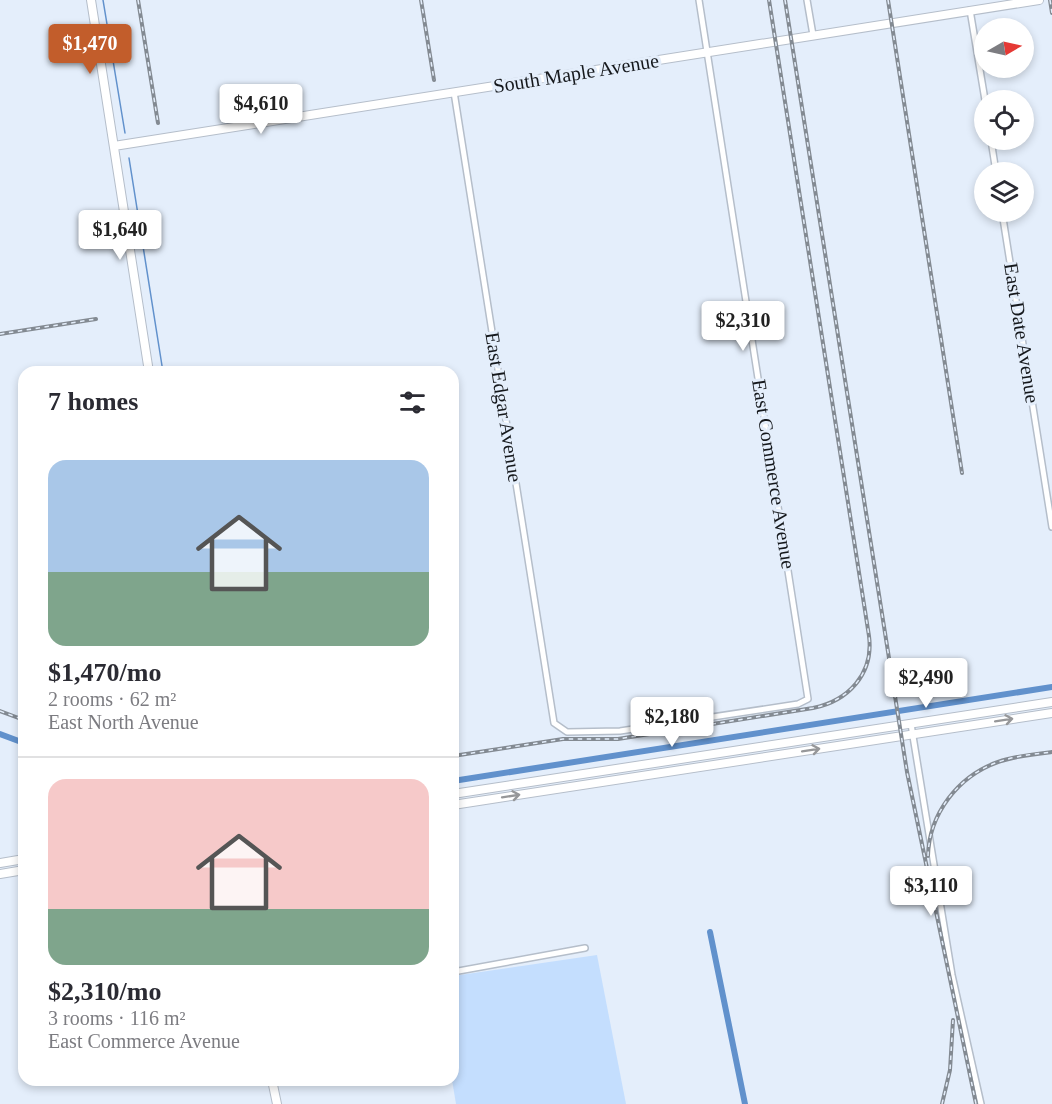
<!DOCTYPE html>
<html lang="en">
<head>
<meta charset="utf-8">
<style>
  :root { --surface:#fff; --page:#f7f7f7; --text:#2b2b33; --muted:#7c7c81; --line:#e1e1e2; --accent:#c25d2b }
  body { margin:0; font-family:"Times New Roman",serif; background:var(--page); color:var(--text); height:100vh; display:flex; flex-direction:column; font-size:22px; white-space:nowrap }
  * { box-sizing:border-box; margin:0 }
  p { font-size:20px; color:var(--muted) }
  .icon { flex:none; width:33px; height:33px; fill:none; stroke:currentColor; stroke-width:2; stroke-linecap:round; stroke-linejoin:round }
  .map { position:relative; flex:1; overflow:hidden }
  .side { position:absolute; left:18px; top:366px; width:441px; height:720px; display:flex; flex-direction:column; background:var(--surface); border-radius:18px; box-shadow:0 3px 9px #0003 }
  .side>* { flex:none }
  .needle { width:39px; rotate:81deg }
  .buttons { position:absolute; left:974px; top:18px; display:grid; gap:12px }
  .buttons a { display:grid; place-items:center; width:60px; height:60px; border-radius:50%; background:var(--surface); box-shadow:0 3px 9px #0003; font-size:30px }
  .price { position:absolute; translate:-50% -51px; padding:0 14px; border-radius:6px; background:#fff; color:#222; font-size:20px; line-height:39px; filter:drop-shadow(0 2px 3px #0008) }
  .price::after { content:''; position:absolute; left:50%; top:36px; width:18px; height:14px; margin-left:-9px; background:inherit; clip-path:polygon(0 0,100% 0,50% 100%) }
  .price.on { background:var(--accent); color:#fff }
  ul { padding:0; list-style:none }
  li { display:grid; align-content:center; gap:12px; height:318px; padding:0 30px }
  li+li { border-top:2px solid var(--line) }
  li span { display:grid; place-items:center; height:186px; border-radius:18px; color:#555 }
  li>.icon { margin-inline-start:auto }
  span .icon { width:108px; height:108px; fill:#fffc; stroke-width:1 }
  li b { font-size:26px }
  h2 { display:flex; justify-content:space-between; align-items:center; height:72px; padding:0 30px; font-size:26px }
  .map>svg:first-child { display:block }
  .green { fill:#c4defe }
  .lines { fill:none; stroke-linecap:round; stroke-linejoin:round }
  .stream { stroke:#6191cc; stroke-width:1.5 }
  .canal { stroke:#6191cc; stroke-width:6 }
  .street-casing { stroke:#b5beca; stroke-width:8 }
  .secondary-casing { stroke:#b5beca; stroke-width:10 }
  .street { stroke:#fff; stroke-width:5 }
  .secondary { stroke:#fff; stroke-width:8 }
  .rail-casing { stroke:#838a92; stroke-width:4 }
  .rail { stroke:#e4eefb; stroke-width:1.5; stroke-dasharray:4.5; stroke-linecap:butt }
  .oneway { stroke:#969799 }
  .labels { text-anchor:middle; stroke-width:6; stroke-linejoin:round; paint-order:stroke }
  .street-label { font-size:20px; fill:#15181c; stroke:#e4eefb }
</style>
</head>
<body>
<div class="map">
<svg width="1052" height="1104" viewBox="0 0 1052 1104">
  <rect width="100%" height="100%" fill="#e4eefb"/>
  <path class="green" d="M 597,955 L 626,1104 L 456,1104 L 452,1080 L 453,976 Z"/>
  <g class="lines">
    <path class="stream" d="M 103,0 L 125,133
      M 129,158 L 163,372"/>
    <path class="canal" d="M 0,734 L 24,743
      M 453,781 L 1052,687
      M 710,932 L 745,1104"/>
    <defs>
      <path id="street" d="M 807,0 L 813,35
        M 970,10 L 985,100
        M 454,92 L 554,723 L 567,732 L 620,731 L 798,704 L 808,699 L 699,0
        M 991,140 L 996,172
        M 1002,212 L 1052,527
        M 911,724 L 952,975 L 981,1104
        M 453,972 L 585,948"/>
      <path id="secondary" d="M 91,0 L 149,372
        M 114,146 L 1039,0
        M 453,794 L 1052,702
        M 453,805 L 1052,713
        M 0,863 L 24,859
        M 0,874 L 24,870
        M 272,1080 L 277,1104"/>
    </defs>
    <use href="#street" class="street-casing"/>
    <use href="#secondary" class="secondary-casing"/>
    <use href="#street" class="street"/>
    <use href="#secondary" class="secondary"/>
    <defs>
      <path id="rail" d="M 138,0 L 158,123
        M 421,0 L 434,80
        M 785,0 L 907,772 L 976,1104
        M 888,0 L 962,473
        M 1050,0 L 1052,13
        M 0,334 L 96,319
        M 0,711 L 24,720
        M 453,756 L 563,739 L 618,739 L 813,708 C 848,701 874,674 869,636 L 769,0
        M 928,856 C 929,814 958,776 998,762 C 1015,756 1034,754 1052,752
        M 942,1104 L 950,1070 L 953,1020"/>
    </defs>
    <use href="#rail" class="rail-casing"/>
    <use href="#rail" class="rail"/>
  </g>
  <defs><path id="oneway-shaft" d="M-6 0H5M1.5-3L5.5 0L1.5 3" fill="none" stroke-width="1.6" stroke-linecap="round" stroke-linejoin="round" transform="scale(1.5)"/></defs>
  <g class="oneway">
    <use href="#oneway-shaft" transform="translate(1004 720) rotate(-9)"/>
    <use href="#oneway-shaft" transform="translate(811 750) rotate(-9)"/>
    <use href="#oneway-shaft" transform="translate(511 796) rotate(-9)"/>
  </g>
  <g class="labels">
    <g class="street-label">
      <text transform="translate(576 73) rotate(-9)" y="7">South Maple Avenue</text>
      <text transform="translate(1022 333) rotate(81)" y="7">East Date Avenue</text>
      <text transform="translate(504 407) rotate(81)" y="7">East Edgar Avenue</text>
      <text transform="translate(774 474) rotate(81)" y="7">East Commerce Avenue</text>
    </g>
  </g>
</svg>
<div class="buttons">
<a><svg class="needle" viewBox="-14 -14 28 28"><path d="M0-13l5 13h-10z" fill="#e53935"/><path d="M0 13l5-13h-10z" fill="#7c7c81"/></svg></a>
<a><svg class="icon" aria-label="locate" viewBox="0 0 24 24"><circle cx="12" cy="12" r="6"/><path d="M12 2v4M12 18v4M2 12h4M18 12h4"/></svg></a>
<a><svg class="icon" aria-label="layers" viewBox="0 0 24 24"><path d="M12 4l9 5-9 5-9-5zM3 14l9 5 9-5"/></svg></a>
</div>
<b class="price on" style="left:90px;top:75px">$1,470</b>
<b class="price" style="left:261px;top:135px">$4,610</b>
<b class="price" style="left:120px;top:261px">$1,640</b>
<b class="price" style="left:743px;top:352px">$2,310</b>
<b class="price" style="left:926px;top:709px">$2,490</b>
<b class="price" style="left:672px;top:748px">$2,180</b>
<b class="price" style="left:931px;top:917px">$3,110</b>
<section class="side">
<h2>7 homes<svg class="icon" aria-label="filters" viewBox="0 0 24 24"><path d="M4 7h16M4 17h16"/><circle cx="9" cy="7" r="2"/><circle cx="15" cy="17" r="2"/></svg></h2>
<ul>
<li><span style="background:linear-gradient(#a9c7e8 60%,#7fa58c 0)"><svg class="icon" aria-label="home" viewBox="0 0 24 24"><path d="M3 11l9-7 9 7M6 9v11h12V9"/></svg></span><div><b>$1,470/mo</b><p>2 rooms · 62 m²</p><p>East North Avenue</p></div></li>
<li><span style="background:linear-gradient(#f6c9c9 70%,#7fa58c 0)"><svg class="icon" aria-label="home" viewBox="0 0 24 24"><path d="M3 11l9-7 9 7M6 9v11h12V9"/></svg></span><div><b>$2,310/mo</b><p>3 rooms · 116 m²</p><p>East Commerce Avenue</p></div></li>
</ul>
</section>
</div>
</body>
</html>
